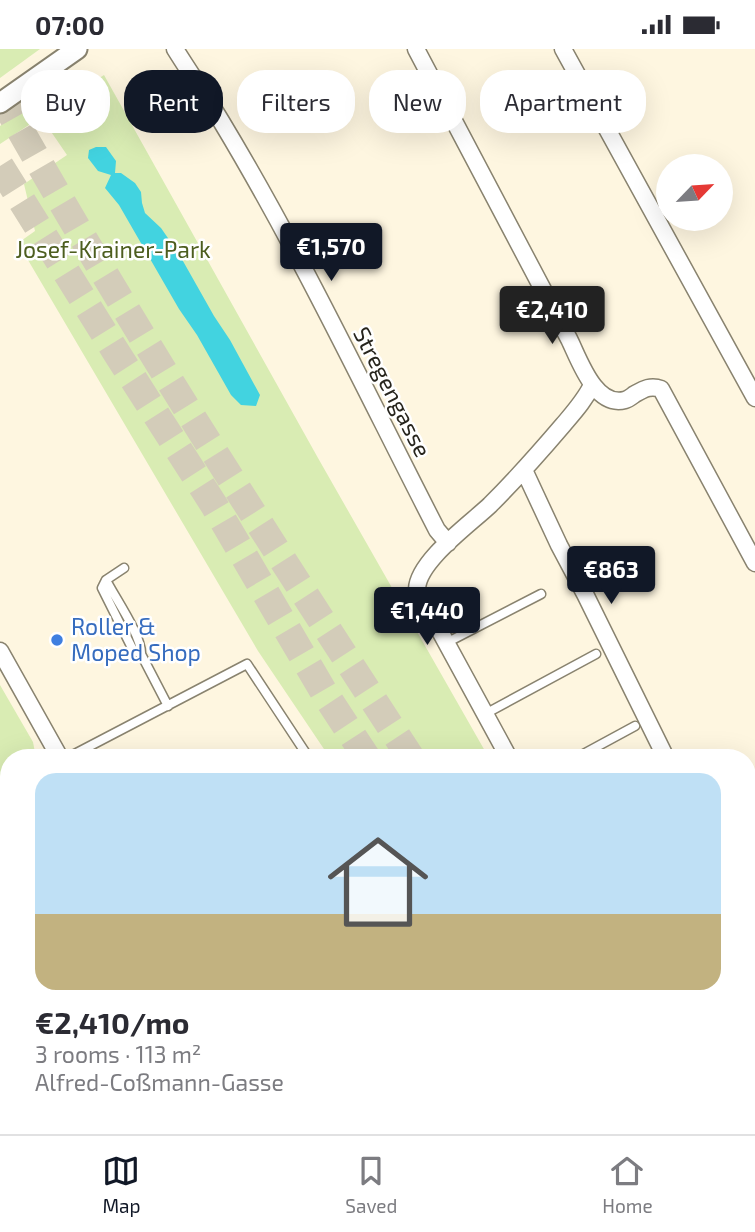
<!DOCTYPE html>
<html lang="en">
<head>
<meta charset="utf-8">
<style>
  :root { --surface:#fff; --page:#f7f7f7; --text:#2b2b33; --muted:#7c7c81; --line:#e1e1e2; --accent:#111827 }
  body { margin:0; font-family:"Exo 2",sans-serif; background:var(--page); color:var(--text); height:100vh; display:flex; flex-direction:column; font-size:26px; white-space:nowrap }
  * { box-sizing:border-box; margin:0 }
  p { font-size:23px; color:var(--muted) }
  .icon { flex:none; width:38px; height:38px; fill:none; stroke:currentColor; stroke-width:2; stroke-linecap:round; stroke-linejoin:round }
  .map { position:relative; flex:1; overflow:hidden }
  .side { position:absolute; left:0px; top:700px; width:756px; height:385px; display:flex; flex-direction:column; background:var(--surface); border-radius:28px 28px 0 0; box-shadow:0 7px 28px #0002 }
  .side>* { flex:none }
  .guide { position:absolute; left:21px; top:21px; width:714px; height:63px; display:flex; gap:14px }
  .needle { width:46px; rotate:65deg }
  .tools { position:absolute; left:656px; top:105px; display:grid; gap:14px }
  .tools a { display:grid; place-items:center; width:77px; height:77px; border-radius:50%; background:var(--surface); box-shadow:0 7px 28px #0002; font-size:35px }
  .price { position:absolute; translate:-50% -60px; padding:0 16px; border-radius:7px; background:var(--accent); color:#fff; font-size:23px; line-height:46px; filter:drop-shadow(0 2px 4px #0008) }
  .price::after { content:''; position:absolute; left:50%; top:42px; width:21px; height:16px; margin-left:-10px; background:inherit; clip-path:polygon(0 0,100% 0,50% 100%) }
  .price.active { background:#222; color:#fff }
  ul { padding:0; list-style:none }
  li { display:grid; align-content:center; gap:14px; height:371px; padding:0 35px }
  li+li { border-top:2px solid var(--line) }
  li span { display:grid; place-items:center; height:217px; border-radius:21px; color:#555 }
  li>.icon { margin-inline-start:auto }
  span .icon { width:126px; height:126px; fill:#fffc; stroke-width:1 }
  li b { font-size:30px }
  .tag { padding:0 24px; border-radius:28px; background:var(--surface); box-shadow:0 7px 28px #0002; font-size:24px; line-height:63px }
  .tag.active { background:var(--accent); color:#fff }
  .status { display:flex; justify-content:space-between; align-items:center; height:49px; padding:0 35px; background:var(--surface); direction:ltr }
  .status svg { height:19px; fill:currentColor }
  .menu { display:flex; justify-content:space-around; align-items:center; height:98px; border-top:2px solid var(--line); background:var(--surface); font-size:19px; color:var(--muted) }
  .menu a { display:grid; justify-items:center; gap:4px }
  .menu .active { color:var(--accent) }
  .map>svg:first-child { display:block }
  .green { fill:#d9ecb3 }
  .water { fill:#42d3e0 }
  .lines { fill:none; stroke-linecap:round; stroke-linejoin:round }
  .motorway-tunnel { stroke:#d3ccb9; stroke-width:28; stroke-dasharray:28 14; stroke-linecap:butt }
  .service-casing { stroke:#89836f; stroke-width:11 }
  .minor-casing { stroke:#89836f; stroke-width:19 }
  .tertiary-casing { stroke:#89836f; stroke-width:23 }
  .service { stroke:#fff; stroke-width:8 }
  .minor { stroke:#fff; stroke-width:16 }
  .tertiary { stroke:#fff; stroke-width:19 }
  .rail { stroke:#59564a; stroke-width:5; stroke-dasharray:14 7; stroke-linecap:butt }
  .shop-dot { fill:#3f7fe0; stroke:#fff; stroke-width:2.5 }
  .labels { text-anchor:middle; stroke-width:5; stroke-linejoin:round; paint-order:stroke }
  .park-label { font-size:23px; fill:#4d5e1f; stroke:#fff }
  .street-label { font-size:23px; fill:#27251d; stroke:#fff }
  .shop-label { font-size:23px; fill:#366cbe; stroke:#fff; text-anchor:start }
</style>
</head>
<body>
<div class="status"><b>07:00</b><svg viewBox="0 0 49 12"><path d="M0 12V9h3v3zM5 12V6h3v6zM10 12V3h3v9zM15 12V0h3v12zM26 1h20v11H26zM47 4h2v5h-2z"/></svg></div>
<div class="map">
<svg width="755" height="1085" viewBox="0 0 755 1085">
  <rect width="100%" height="100%" fill="#fef6e0"/>
  <path class="green" d="M 0,0 L 40,0 L 0,29 Z
    M 104,26 L 318,409 L 489,709 L 330,709 L 258,602 L 18,194 L 35,182 L 24,135 L 67,106 L 41,68 L 0,95 L 0,77 L 55,36 L 79,29 L 93,33 Z
    M 0,636 L 33,693 L 36,709 L 9,709 L 9,728 L 0,732 Z
    M 9,850 L 9,936 L 0,919 L 0,854 Z
    M 563,1076 L 652,1076 L 638,1085 L 569,1085 Z"/>
  <path class="water" d="M 96,98 L 106,98 L 116,112 L 115,124 L 121,124 L 135,134 L 141,143 L 142,154 L 145,164 L 161,179 L 179,205 L 214,267 L 230,291 L 260,346 L 256,357 L 241,356 L 231,346 L 197,286 L 179,260 L 119,156 L 105,139 L 111,126 L 98,122 L 88,109 L 89,101 Z"/>
  <g class="lines">
    <path class="motorway-tunnel" d="M 0,45 C 127,272 269,491 411,709
      M 0,117 L 116,303 L 214,456 L 325,645 L 367,709
      M 607,1076 L 612,1085
      M 651,1076 L 657,1085"/>
    <defs>
      <path id="service" d="M 124,519 L 106,531 L 102,539 L 133,601 L 141,605
        M 106,531 C 115,549 142,587 141,605 L 168,657
        M 446,594 L 541,545
        M 485,665 L 596,605
        M 67,709 L 247,615 L 309,709
        M 576,709 L 635,677
        M 747,986 L 755,980
        M 0,1065 L 9,1085
        M 95,1076 L 98,1085
        M 299,1076 L 300,1085"/>
      <path id="minor" d="M 175,0 C 190,24 206,47 221,72 C 300,203 367,345 437,481 L 448,494
        M 416,0 L 569,290 C 579,310 595,359 625,351 C 629,350 632,347 635,345 C 644,340 651,336 661,340 L 755,514
        M 563,0 L 755,349
        M 524,421 L 559,496 L 585,545 L 666,709
        M 0,602 L 60,709
        M 509,709 L 417,540 C 418,512 470,475 490,456 C 516,430 540,403 563,376 C 574,363 585,351 592,336
        M 0,746 L 9,741
        M 747,861 L 755,875"/>
      <path id="tertiary" d="M 0,54 L 77,0"/>
    </defs>
    <use href="#service" class="service-casing"/>
    <use href="#minor" class="minor-casing"/>
    <use href="#tertiary" class="tertiary-casing"/>
    <use href="#service" class="service"/>
    <use href="#minor" class="minor"/>
    <use href="#tertiary" class="tertiary"/>
    <path class="rail" d="M 747,1052 L 755,1046
      M 698,1085 L 711,1076"/>
  </g>
  <circle class="shop-dot" cx="57" cy="591" r="7"/>
  <g class="labels">
    <g class="park-label">
      <text x="113" y="209">Josef-Krainer-Park</text>
    </g>
    <g class="street-label">
      <text transform="translate(392 343) rotate(63)" y="8">Stregengasse</text>
    </g>
    <g class="shop-label">
      <text x="71" y="586">Roller &amp;<tspan x="71" dy="26">Moped Shop</tspan></text>
    </g>
  </g>
</svg>
<div class="tools">
<a><svg class="needle" viewBox="-14 -14 28 28"><path d="M0-13l5 13h-10z" fill="#e53935"/><path d="M0 13l5-13h-10z" fill="#7c7c81"/></svg></a>
</div>
<b class="price" style="left:331px;top:234px">€1,570</b>
<b class="price active" style="left:552px;top:297px">€2,410</b>
<b class="price" style="left:611px;top:557px">€863</b>
<b class="price" style="left:427px;top:598px">€1,440</b>
<div class="guide">
<a class="tag">Buy</a>
<a class="tag active">Rent</a>
<a class="tag">Filters</a>
<a class="tag">New</a>
<a class="tag">Apartment</a>
</div>
<section class="side">
<ul>
<li><span style="background:linear-gradient(#bfe0f5 65%,#c2b280 0)"><svg class="icon" aria-label="home" viewBox="0 0 24 24"><path d="M3 11l9-7 9 7M6 9v11h12V9"/></svg></span><div><b>€2,410/mo</b><p>3 rooms · 113 m²</p><p>Alfred-Coßmann-Gasse</p></div></li>
</ul>
</section>
</div>
<nav class="menu">
<a class="active"><svg class="icon" aria-label="map" viewBox="0 0 24 24"><path d="M3 6l6-2 6 2 6-2v14l-6 2-6-2-6 2zM9 4v14M15 6v14"/></svg>Map</a>
<a><svg class="icon" aria-label="saved" viewBox="0 0 24 24"><path d="M7 4h10v16l-5-4-5 4z"/></svg>Saved</a>
<a><svg class="icon" aria-label="home" viewBox="0 0 24 24"><path d="M3 11l9-7 9 7M6 9v11h12V9"/></svg>Home</a>
</nav>
</body>
</html>
